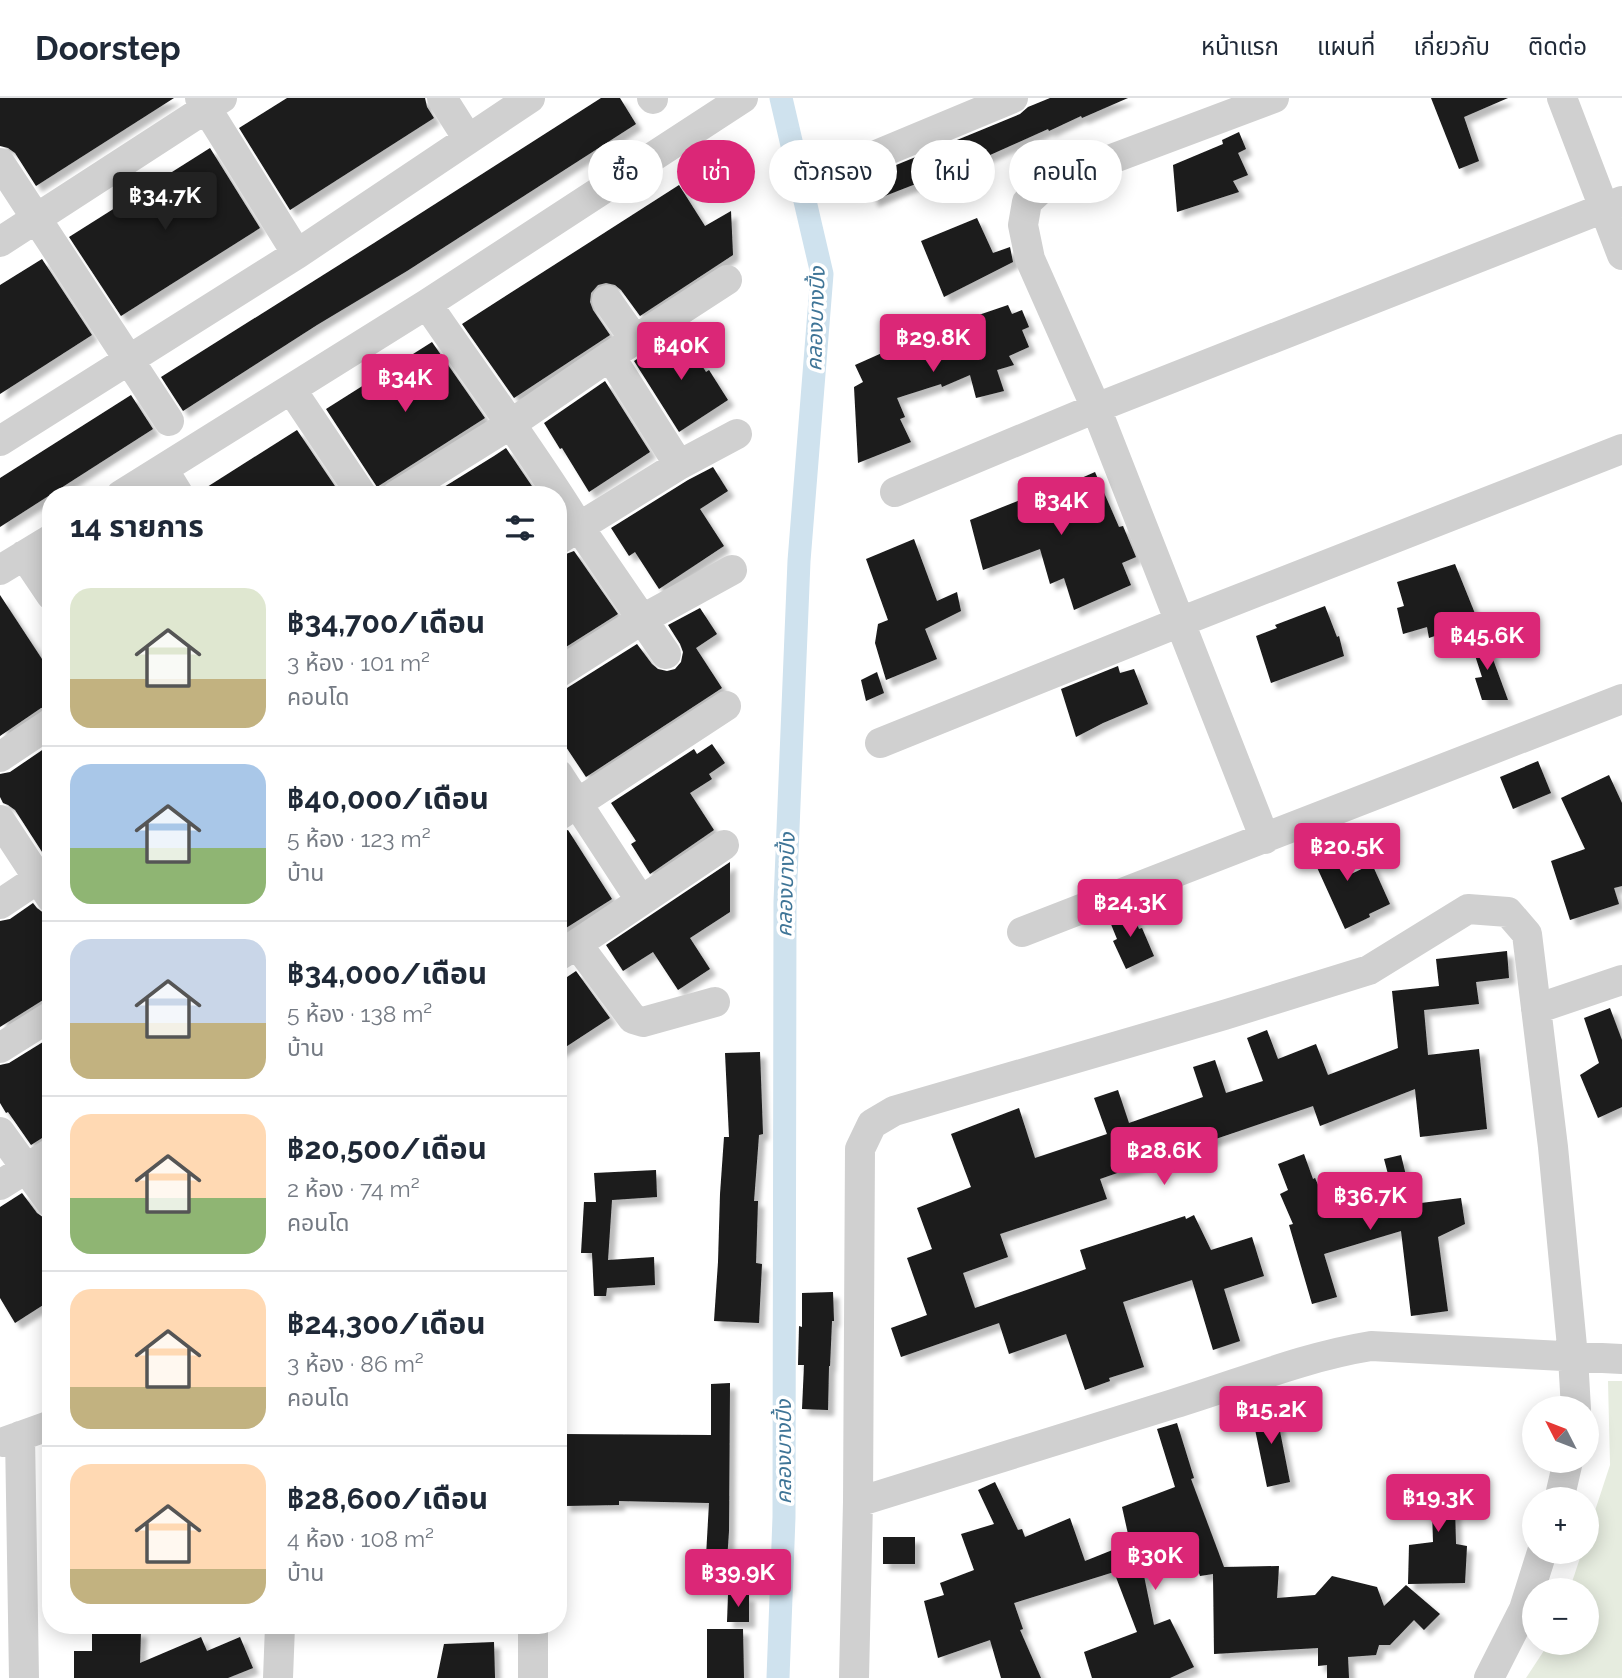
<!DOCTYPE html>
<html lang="th">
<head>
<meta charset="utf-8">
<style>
  :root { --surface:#fff; --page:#f6f6f7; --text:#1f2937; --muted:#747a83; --line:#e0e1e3; --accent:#db2777 }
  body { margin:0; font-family:Raleway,"Noto Sans Thai",sans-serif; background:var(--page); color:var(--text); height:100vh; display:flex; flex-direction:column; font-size:26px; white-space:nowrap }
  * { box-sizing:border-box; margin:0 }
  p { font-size:23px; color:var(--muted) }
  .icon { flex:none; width:38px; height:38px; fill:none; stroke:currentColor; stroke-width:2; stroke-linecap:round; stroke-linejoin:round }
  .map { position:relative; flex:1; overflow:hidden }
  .details { position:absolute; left:42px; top:388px; width:525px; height:1148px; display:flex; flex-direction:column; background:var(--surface); border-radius:28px; box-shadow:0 4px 18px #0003 }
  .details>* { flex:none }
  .top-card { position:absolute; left:588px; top:42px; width:665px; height:63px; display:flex; gap:14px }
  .needle { width:46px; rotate:312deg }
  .controls { position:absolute; left:1522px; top:1298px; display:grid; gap:14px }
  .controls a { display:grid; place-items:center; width:77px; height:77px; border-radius:50%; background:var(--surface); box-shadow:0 4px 18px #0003; font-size:35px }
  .price { position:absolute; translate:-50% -60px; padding:0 16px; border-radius:7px; background:var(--accent); color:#fff; font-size:23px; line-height:46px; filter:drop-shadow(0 2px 4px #0008) }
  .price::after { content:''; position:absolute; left:50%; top:42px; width:21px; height:16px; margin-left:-10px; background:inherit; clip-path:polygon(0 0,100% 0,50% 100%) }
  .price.on { background:#222; color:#fff }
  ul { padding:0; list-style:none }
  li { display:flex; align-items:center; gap:21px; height:175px; padding:0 28px }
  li+li { border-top:2px solid var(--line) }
  li span { display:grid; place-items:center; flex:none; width:196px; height:140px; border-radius:21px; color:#555 }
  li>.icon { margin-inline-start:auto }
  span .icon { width:84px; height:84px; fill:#fffc; stroke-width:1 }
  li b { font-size:30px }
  h2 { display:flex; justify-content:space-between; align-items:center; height:84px; padding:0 28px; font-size:30px }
  .tag { padding:0 24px; border-radius:32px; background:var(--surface); box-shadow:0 4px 18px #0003; font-size:24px; line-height:63px }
  .tag.on { background:var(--accent); color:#fff }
  header { display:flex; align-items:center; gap:42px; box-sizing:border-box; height:98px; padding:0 35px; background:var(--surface); border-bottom:2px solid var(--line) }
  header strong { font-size:33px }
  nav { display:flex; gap:38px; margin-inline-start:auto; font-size:24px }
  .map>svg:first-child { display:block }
  .green { fill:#e6ecdf }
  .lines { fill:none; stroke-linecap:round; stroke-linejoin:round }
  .canal { stroke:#cfe2ee; stroke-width:23 }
  .building { fill:#1a1a1a; filter:url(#shadow) }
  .minor { stroke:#d0d0d0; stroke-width:30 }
  .labels { text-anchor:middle; stroke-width:7; stroke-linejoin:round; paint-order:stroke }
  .water-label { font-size:21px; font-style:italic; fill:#3f7597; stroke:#fff }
</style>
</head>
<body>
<header>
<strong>Doorstep</strong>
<nav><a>หน้าแรก</a><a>แผนที่</a><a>เกี่ยวกับ</a><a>ติดต่อ</a></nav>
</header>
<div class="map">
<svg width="1622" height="1580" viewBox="0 0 1622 1580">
  <defs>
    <filter id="shadow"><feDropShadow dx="6" dy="6" stdDeviation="2" flood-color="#0004"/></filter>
  </defs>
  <rect width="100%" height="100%" fill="#fff"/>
  <path class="green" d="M 1608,1283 L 1622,1283 L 1622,1580 L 1526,1580 L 1549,1545 L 1587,1545 L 1587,1493 L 1569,1493 L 1582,1454 L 1587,1454 L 1587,1437 L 1610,1367 Z"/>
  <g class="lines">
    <path class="canal" d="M 778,1580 L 784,1419 L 785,804 L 799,463 L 822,176 L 781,0"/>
  </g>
  <path class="building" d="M 0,0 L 174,0 L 36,88 L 15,55 L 8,50 L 0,48 Z
    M 287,0 L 425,0 L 427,9 L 434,20 L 290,112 L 239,30 Z
    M 601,0 L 620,0 L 636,26 L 407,173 L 317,227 L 183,313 L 161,279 L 374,145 Z
    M 1050,0 L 1128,0 L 1082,20 L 1081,18 L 1049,33 L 1048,31 L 990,57 L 872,103 L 867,79 L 1020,16 L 1028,9 Z
    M 1431,0 L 1508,0 L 1464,19 L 1479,63 L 1459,71 Z
    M 1239,34 L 1246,51 L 1238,55 L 1248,77 L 1233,83 L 1239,94 L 1177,114 L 1173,67 L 1223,46 L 1222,42 Z
    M 210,50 L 260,130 L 121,218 L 69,139 Z
    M 679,87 L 705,128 L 731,113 L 733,157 L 640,218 L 621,192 L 615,187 L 606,185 L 598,187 L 591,195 L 590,204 L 593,212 L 610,237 L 514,300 L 462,226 Z
    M 977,120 L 993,155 L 1010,149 L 1013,164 L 944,199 L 921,143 Z
    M 42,161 L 92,237 L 0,296 L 0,187 Z
    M 1008,207 L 1012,216 L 1022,212 L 1029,229 L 1022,232 L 1029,249 L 1009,258 L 1014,267 L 997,272 L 1004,293 L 976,300 L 970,277 L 942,289 L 941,286 L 897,300 L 905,319 L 900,321 L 911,344 L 858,365 L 854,289 L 863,284 L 855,267 L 882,255 L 888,250 L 895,259 L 927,246 L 924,240 L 956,229 L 955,225 Z
    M 680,233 L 706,274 L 709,272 L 728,302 L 679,334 L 634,263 Z
    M 432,244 L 485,320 L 377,389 L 326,311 Z
    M 605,283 L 650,354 L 589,394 L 562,350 L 560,351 L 544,325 Z
    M 131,297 L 153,331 L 0,429 L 0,380 Z
    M 297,332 L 341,397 L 196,397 L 196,396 Z
    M 506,350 L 538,397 L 431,397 L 494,358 Z
    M 713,369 L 728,393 L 700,411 L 724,448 L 659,491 L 635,454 L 629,458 L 611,430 L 688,382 Z
    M 1095,374 L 1119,429 L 1123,428 L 1136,459 L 1122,465 L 1131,487 L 1074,512 L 1064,480 L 1050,486 L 1040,451 L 983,472 L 970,422 L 1025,400 L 1022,393 L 1049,380 L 1054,392 Z
    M 914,441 L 937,503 L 957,494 L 961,513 L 925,531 L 937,561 L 886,582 L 875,545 L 878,526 L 888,522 L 866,461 Z
    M 574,453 L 618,516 L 558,554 L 558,459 Z
    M 1455,466 L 1478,523 L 1429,540 L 1427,529 L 1403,536 L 1397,510 L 1404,508 L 1397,484 Z
    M 0,497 L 42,561 L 44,560 L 51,572 L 51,608 L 41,610 L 0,638 Z
    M 1325,508 L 1337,539 L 1339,538 L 1344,558 L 1271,585 L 1256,538 L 1277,530 L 1275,527 Z
    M 700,510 L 717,536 L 696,550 L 722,590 L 586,679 L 558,637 L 558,592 L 567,590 L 637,546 L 652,566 L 658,571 L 667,573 L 675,571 L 681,564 L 683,554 L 680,546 L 668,527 Z
    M 1484,537 L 1508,602 L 1482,602 L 1475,580 L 1482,579 L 1470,542 Z
    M 1118,568 L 1120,575 L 1134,571 L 1148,606 L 1103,625 L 1076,639 L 1061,591 Z
    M 877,574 L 884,595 L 866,603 L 861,582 Z
    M 51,646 L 51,755 L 44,757 L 15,712 L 8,707 L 3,705 L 0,699 L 0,676 L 10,674 Z
    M 712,646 L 725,665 L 709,676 L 712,681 L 690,695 L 714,732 L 650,776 L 631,746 L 636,743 L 611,705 L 694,651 L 697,656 Z
    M 1538,663 L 1551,695 L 1513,711 L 1500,679 Z
    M 1609,677 L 1622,705 L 1622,788 L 1614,790 L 1619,806 L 1570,822 L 1551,763 L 1585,751 L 1561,700 Z
    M 568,732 L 612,801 L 558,835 L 558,735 Z
    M 1329,734 L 1349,777 L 1372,766 L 1390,806 L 1369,816 L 1370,819 L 1345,831 L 1305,743 Z
    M 730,764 L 730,814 L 690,840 L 710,871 L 678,892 L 653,854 L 623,873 L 606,847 Z
    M 33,805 L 37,810 L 45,816 L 51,825 L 51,897 L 0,929 L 0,823 L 10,821 Z
    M 1131,811 L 1139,831 L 1142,830 L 1154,858 L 1126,871 L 1113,843 L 1117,841 L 1108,819 Z
    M 1507,853 L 1509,880 L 1476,884 L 1479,906 L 1424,912 L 1428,957 L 1479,951 L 1487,1031 L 1420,1039 L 1415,991 L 1320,1028 L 1313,1008 L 1192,1049 L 1100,1081 L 1107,1101 L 1000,1136 L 1008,1159 L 963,1175 L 975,1210 L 1086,1171 L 1080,1152 L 1185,1118 L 1186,1121 L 1194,1117 L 1211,1152 L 1252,1139 L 1264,1178 L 1224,1191 L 1240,1243 L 1213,1252 L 1192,1182 L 1123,1204 L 1144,1269 L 1109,1280 L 1110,1283 L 1085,1292 L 1066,1236 L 1009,1256 L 999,1225 L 901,1259 L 891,1230 L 927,1217 L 907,1160 L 932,1151 L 917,1110 L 971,1089 L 951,1036 L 1019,1010 L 1035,1060 L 1107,1036 L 1094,1000 L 1118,992 L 1129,1025 L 1203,999 L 1193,969 L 1215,962 L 1226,995 L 1263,983 L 1247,940 L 1267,932 L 1278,961 L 1316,946 L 1328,977 L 1398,950 L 1392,893 L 1439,888 L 1436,861 Z
    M 576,873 L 610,920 L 558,954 L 558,885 Z
    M 1610,910 L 1622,942 L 1622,1009 L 1598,1020 L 1580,977 L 1599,965 L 1584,920 Z
    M 51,939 L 51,1038 L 42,1040 L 31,1047 L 8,1014 L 6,1015 L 0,1005 L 0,967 L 9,965 Z
    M 760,954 L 763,1036 L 759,1037 L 754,1103 L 758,1103 L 756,1165 L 762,1166 L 759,1225 L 714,1223 L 718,1164 L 720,1096 L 724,1039 L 729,1039 L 725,955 Z
    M 1304,1056 L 1313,1081 L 1315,1080 L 1330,1114 L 1393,1095 L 1384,1061 L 1401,1057 L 1413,1106 L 1461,1100 L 1465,1126 L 1438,1139 L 1448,1213 L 1411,1218 L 1401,1133 L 1324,1156 L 1337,1199 L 1312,1206 L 1289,1127 L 1293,1126 L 1280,1096 L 1288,1092 L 1278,1066 Z
    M 656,1072 L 657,1099 L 612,1102 L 608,1162 L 654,1159 L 655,1187 L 607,1190 L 606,1198 L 594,1198 L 592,1155 L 581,1155 L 584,1104 L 596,1104 L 594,1075 Z
    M 22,1095 L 37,1115 L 47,1122 L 51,1128 L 51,1202 L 15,1225 L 0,1200 L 0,1109 Z
    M 833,1194 L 834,1223 L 832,1223 L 830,1268 L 829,1268 L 828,1312 L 802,1311 L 804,1267 L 798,1267 L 799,1228 L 802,1229 L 802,1195 Z
    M 730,1285 L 729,1433 L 726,1477 L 705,1476 L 709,1405 L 619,1403 L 619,1407 L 564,1408 L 565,1369 L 561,1369 L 561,1336 L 711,1337 L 711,1286 Z
    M 1275,1308 L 1290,1384 L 1267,1389 L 1251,1312 Z
    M 1177,1325 L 1194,1380 L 1191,1381 L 1224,1469 L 1279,1468 L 1277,1500 L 1315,1497 L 1332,1478 L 1377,1489 L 1384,1508 L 1406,1487 L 1440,1516 L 1424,1532 L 1414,1522 L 1390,1547 L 1379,1547 L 1376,1557 L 1348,1559 L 1349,1580 L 1327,1580 L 1327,1567 L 1318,1568 L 1318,1550 L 1214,1556 L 1213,1476 L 1200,1478 L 1192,1455 L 1143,1473 L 1154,1527 L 1170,1521 L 1194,1569 L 1170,1580 L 1092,1580 L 1084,1554 L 1137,1534 L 1114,1474 L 1014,1505 L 1023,1531 L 1020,1532 L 1041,1580 L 1001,1580 L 990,1542 L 938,1560 L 924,1503 L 944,1497 L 940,1485 L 974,1472 L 961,1436 L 994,1426 L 978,1392 L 995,1384 L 1018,1432 L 1022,1431 L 1025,1439 L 1070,1420 L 1085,1463 L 1130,1445 L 1122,1409 L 1175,1389 L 1157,1331 Z
    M 1467,1383 L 1470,1409 L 1455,1409 L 1456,1446 L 1467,1448 L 1465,1485 L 1408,1486 L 1409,1447 L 1433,1444 L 1432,1412 L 1406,1411 L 1407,1386 Z
    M 883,1439 L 915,1439 L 915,1466 L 883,1466 Z
    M 728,1497 L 749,1497 L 749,1524 L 727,1524 Z
    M 707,1531 L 743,1531 L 744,1580 L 707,1580 Z
    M 92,1533 L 141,1533 L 140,1565 L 201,1539 L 207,1553 L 240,1539 L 253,1570 L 228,1580 L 74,1580 L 74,1553 L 92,1553 Z
    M 494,1544 L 495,1580 L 437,1580 L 444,1546 Z"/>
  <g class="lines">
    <path class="minor" d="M 200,0 L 297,156
      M 442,0 L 468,41
      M 652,0 L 653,1
      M 1562,0 L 1622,157
      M 864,62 L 1013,0
      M 0,65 L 169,323
      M 0,144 L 222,0
      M 607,202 L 635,242
      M 427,206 C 477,280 532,352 579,429 L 558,442
      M 610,258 L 679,367
      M 291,291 L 362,397
      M 0,343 L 297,156 L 530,0
      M 163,371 L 179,397
      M 895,394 L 1096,310 L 1622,103
      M 121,397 L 427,206 L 743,0
      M 397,397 L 511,326 L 610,258 L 727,182
      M 24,457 L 51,497
      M 0,472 L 51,441
      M 666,556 L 579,429 L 679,367 L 737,336
      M 558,575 L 641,522 L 732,472
      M 880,645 L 1180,524 L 1622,351
      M 0,659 L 51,625
      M 558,676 L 641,803
      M 558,718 L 726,608
      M 0,722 L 51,800
      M 1265,741 L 1096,310 L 1030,161 L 1023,127 L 1027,104 L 1041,91 L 1085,71 L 1274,0
      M 0,806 L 51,772
      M 1022,834 L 1622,601
      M 577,846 L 724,747
      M 558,858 L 577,846 L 633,921 L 643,924 L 715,904
      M 1536,911 L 1622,882
      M 0,950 L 51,918
      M 0,1034 L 51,1105
      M 0,1087 L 51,1055
      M 20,1338 L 24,1580
      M 4,1344 L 51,1327
      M 1559,1402 L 1568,1363
      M 858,1404 C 963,1371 1068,1338 1173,1306 C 1239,1286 1303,1259 1371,1248 L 1622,1261
      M 278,1580 L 280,1528
      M 533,1580 L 533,1528
      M 854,1580 L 858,1404 L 860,1051 L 872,1026 L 894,1013 L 1224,917 L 1369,872 L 1468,811 L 1508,814 L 1527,836 L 1553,1049 L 1573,1259 L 1576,1311
      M 1489,1580 L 1524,1511 L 1542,1454"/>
  </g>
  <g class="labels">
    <g class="water-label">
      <text transform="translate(816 221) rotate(-88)" y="7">คลองบางปิ้ง</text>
      <text transform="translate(786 787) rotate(-88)" y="7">คลองบางปิ้ง</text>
      <text transform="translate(784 1354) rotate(-90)" y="7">คลองบางปิ้ง</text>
    </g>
  </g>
</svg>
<div class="controls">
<a><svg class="needle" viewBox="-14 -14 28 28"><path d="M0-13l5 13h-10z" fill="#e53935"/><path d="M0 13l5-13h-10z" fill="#747a83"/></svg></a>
<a>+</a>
<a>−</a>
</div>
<b class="price on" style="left:165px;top:134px">฿34.7K</b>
<b class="price" style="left:933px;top:276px">฿29.8K</b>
<b class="price" style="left:681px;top:284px">฿40K</b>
<b class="price" style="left:405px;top:316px">฿34K</b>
<b class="price" style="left:1061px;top:439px">฿34K</b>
<b class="price" style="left:1487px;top:574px">฿45.6K</b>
<b class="price" style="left:1347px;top:785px">฿20.5K</b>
<b class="price" style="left:1130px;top:841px">฿24.3K</b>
<b class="price" style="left:1164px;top:1089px">฿28.6K</b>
<b class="price" style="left:1370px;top:1134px">฿36.7K</b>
<b class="price" style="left:1271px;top:1348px">฿15.2K</b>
<b class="price" style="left:1438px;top:1436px">฿19.3K</b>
<b class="price" style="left:1155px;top:1494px">฿30K</b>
<b class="price" style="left:738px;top:1511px">฿39.9K</b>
<div class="top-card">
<a class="tag">ซื้อ</a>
<a class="tag on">เช่า</a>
<a class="tag">ตัวกรอง</a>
<a class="tag">ใหม่</a>
<a class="tag">คอนโด</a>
</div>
<section class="details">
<h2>14 รายการ<svg class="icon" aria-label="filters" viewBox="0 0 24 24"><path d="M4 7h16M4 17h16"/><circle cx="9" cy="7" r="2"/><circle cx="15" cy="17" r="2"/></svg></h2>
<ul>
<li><span style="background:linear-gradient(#dfe7d0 65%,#c2b280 0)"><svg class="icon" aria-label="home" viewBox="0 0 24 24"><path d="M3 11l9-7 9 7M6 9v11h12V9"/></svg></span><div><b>฿34,700/เดือน</b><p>3 ห้อง · 101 m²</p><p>คอนโด</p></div></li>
<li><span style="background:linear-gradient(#a9c7e8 60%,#8fb573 0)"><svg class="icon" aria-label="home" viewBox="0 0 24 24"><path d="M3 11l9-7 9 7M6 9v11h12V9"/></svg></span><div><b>฿40,000/เดือน</b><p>5 ห้อง · 123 m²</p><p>บ้าน</p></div></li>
<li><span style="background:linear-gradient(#c9d6e8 60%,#c2b280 0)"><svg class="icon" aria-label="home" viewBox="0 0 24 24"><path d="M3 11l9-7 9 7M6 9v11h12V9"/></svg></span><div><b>฿34,000/เดือน</b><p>5 ห้อง · 138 m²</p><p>บ้าน</p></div></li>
<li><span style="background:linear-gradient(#ffd9b3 60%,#8fb573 0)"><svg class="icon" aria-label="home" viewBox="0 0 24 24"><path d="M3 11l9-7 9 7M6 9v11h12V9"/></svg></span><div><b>฿20,500/เดือน</b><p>2 ห้อง · 74 m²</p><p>คอนโด</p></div></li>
<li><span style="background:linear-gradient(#ffd9b3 70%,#c2b280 0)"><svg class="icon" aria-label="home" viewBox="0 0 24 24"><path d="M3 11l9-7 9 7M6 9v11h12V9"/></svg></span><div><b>฿24,300/เดือน</b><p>3 ห้อง · 86 m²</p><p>คอนโด</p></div></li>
<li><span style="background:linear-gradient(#ffd9b3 75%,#c2b280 0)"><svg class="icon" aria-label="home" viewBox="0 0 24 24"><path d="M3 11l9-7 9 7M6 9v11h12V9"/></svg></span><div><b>฿28,600/เดือน</b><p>4 ห้อง · 108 m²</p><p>บ้าน</p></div></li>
</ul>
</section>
</div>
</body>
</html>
